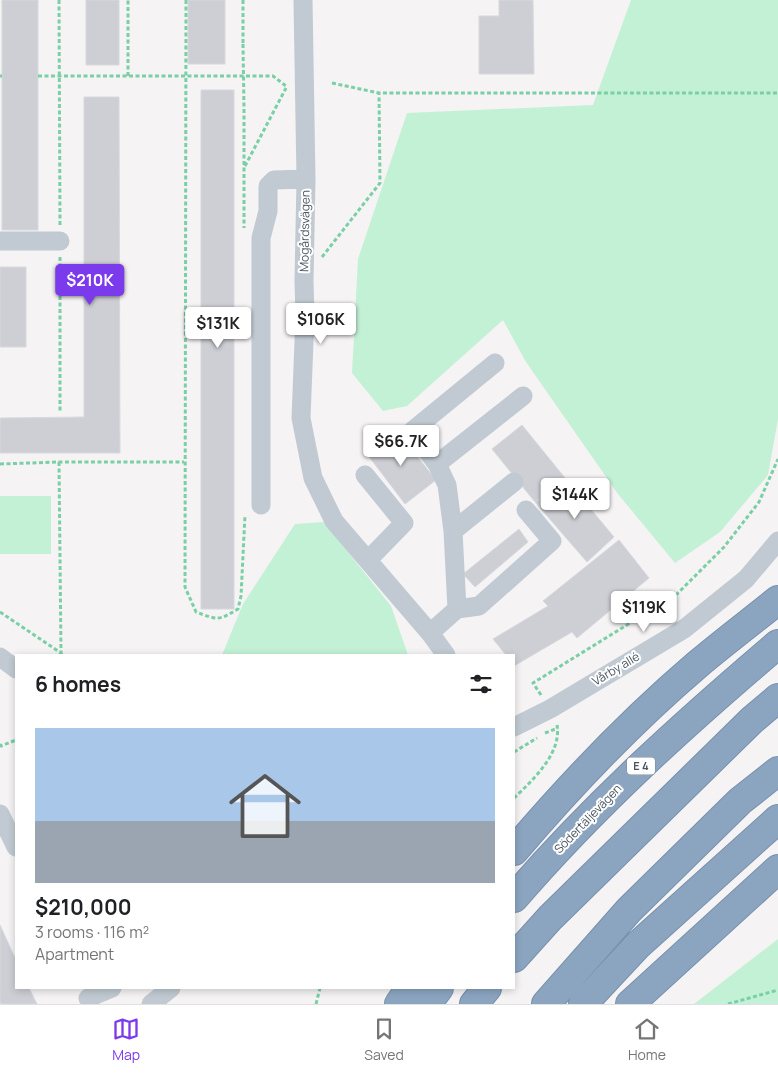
<!DOCTYPE html>
<html lang="en">
<head>
<meta charset="utf-8">
<style>
  :root { --surface:#fff; --page:#f6f6f6; --text:#202124; --muted:#757577; --line:#e0e0e0; --accent:#7c3aed }
  body { margin:0; font-family:Manrope,sans-serif; background:var(--page); color:var(--text); height:100vh; display:flex; flex-direction:column; font-size:19px; white-space:nowrap }
  * { box-sizing:border-box; margin:0 }
  p { font-size:16px; color:var(--muted) }
  .icon { flex:none; width:28px; height:28px; fill:none; stroke:currentColor; stroke-width:2; stroke-linecap:round; stroke-linejoin:round }
  .map { position:relative; flex:1; overflow:hidden }
  .details { position:absolute; left:15px; top:654px; width:500px; height:335px; display:flex; flex-direction:column; background:var(--surface); border-radius:0px; box-shadow:0 2px 8px #0003 }
  .details>* { flex:none }
  .price { position:absolute; translate:-50% -42px; padding:0 11px; border-radius:5px; background:#fff; color:#222; font-size:16px; line-height:32px; filter:drop-shadow(0 1px 2px #0008) }
  .price::after { content:''; position:absolute; left:50%; top:30px; width:15px; height:11px; margin-left:-8px; background:inherit; clip-path:polygon(0 0,100% 0,50% 100%) }
  .price.active { background:var(--accent); color:#fff }
  ul { padding:0; list-style:none }
  li { display:grid; align-content:center; gap:10px; height:265px; padding:0 20px }
  li+li { border-top:1px solid var(--line) }
  li span { display:grid; place-items:center; height:155px; border-radius:0px; color:#555 }
  li>.icon { margin-inline-start:auto }
  span .icon { width:90px; height:90px; fill:#fffc; stroke-width:1 }
  li b { font-size:21px }
  h2 { display:flex; justify-content:space-between; align-items:center; height:60px; padding:0 20px; font-size:21px }
  .dock { display:flex; justify-content:space-around; align-items:center; height:70px; border-top:1px solid var(--line); background:var(--surface); font-size:14px; color:var(--muted) }
  .dock a { display:grid; justify-items:center; gap:2px }
  .dock .active { color:var(--accent) }
  .map>svg:first-child { display:block }
  .green { fill:#c3f1d5 }
  .building { fill:#cdcfd5; stroke:#d7d9de }
  .lines { fill:none; stroke-linecap:round; stroke-linejoin:round }
  .highway-casing { stroke:#7690ad; stroke-width:30 }
  .path { stroke:#7ad0a6; stroke-width:3; stroke-dasharray:4 2.5; stroke-linecap:butt }
  .minor { stroke:#c1cad2; stroke-width:19 }
  .highway { stroke:#8ba5c1; stroke-width:28 }
  .path-bridge { stroke:#7ad0a6; stroke-width:3; stroke-dasharray:4 2.5; stroke-linecap:butt }
  .labels { text-anchor:middle; stroke-width:4; stroke-linejoin:round; paint-order:stroke }
  .shield { fill:#fff; stroke:#808990; stroke-width:1 }
  .shield-label { font-size:11px; font-weight:bold; fill:#4a5661 }
  .street-label { font-size:12px; fill:#4a5661; stroke:#fff }
</style>
</head>
<body>
<div class="map">
<svg width="778" height="1004" viewBox="0 0 778 1004">
  <rect width="100%" height="100%" fill="#f5f3f3"/>
  <path class="green" d="M 631,0 L 778,0 L 778,419 L 768,475 L 720,532 L 675,563 L 618,494 L 526,362 L 503,320 L 407,406 L 383,411 L 352,373 L 358,259 L 407,113 L 593,105 Z
    M 0,496 L 51,496 L 51,554 L 0,554 Z
    M 324,522 L 391,606 L 408,655 L 222,655 L 243,604 L 295,524 Z
    M 778,939 L 778,1004 L 694,1004 Z"/>
  <path class="building" d="M 2,0 L 38,0 L 38,230 L 2,230 Z
    M 86,0 L 119,0 L 119,65 L 86,65 Z
    M 188,0 L 225,0 L 225,64 L 188,64 Z
    M 499,0 L 533,0 L 534,74 L 479,74 L 479,16 L 499,16 Z
    M 201,90 L 234,90 L 234,609 L 201,609 Z
    M 84,97 L 119,97 L 120,453 L 0,453 L 0,418 L 84,417 Z
    M 0,267 L 26,267 L 26,347 L 0,347 Z
    M 522,425 L 565,478 L 535,502 L 492,449 Z
    M 397,431 L 436,480 L 405,504 L 367,454 Z
    M 565,478 L 614,537 L 587,562 L 535,502 Z
    M 519,529 L 528,542 L 475,587 L 463,574 Z
    M 619,540 L 649,578 L 577,638 L 572,632 L 514,666 L 514,655 L 506,655 L 493,639 L 548,606 L 543,601 Z
    M 0,925 L 16,960 L 16,988 L 29,988 L 37,1004 L 1,1004 L 0,1002 Z"/>
  <g class="lines">
    <defs>
      <path id="highway" d="M 514,851 C 571,784 631,721 698,664 C 724,642 752,621 778,600
        M 514,898 C 594,805 685,723 778,644
        M 514,958 L 550,918 L 752,720 L 778,698
        M 399,1004 L 410,988
        M 427,1004 L 439,988
        M 474,1004 L 487,988
        M 546,1004 L 629,910 L 740,801 L 778,771
        M 583,1004 L 638,945 L 778,819
        M 630,1004 L 778,869"/>
    </defs>
    <use href="#highway" class="highway-casing"/>
    <path class="path" d="M 59,0 L 60,225
      M 186,0 L 185,587 L 196,612 C 218,620 218,621 238,609 L 241,596 L 245,515
      M 243,0 L 243,44
      M 0,76 L 2,76
      M 38,76 L 273,76 L 286,86
      M 128,76 L 128,0
      M 332,83 L 379,93 L 778,93
      M 244,109 L 244,228
      M 245,166 L 286,88
      M 60,257 L 60,411
      M 322,257 L 380,183 L 379,93
      M 59,462 L 61,653
      M 0,464 L 59,462 L 184,462
      M 0,612 L 61,653 L 62,655
      M 541,695 L 533,683 L 677,594 L 724,547 L 759,502 L 778,459
      M 545,733 L 558,728
      M 0,744 L 1,746 L 16,740
      M 514,752 L 537,738
      M 514,798 C 533,780 562,753 557,725
      M 316,1004 L 320,988
      M 728,1004 L 778,990"/>
    <path class="minor" d="M 303,0 L 306,179 L 304,281 L 305,316 L 301,418 L 313,478 L 334,521 L 430,633 L 446,655
      M 0,241 L 60,241
      M 437,464 L 523,396
      M 365,475 L 404,523 L 368,560
      M 261,505 L 261,238 L 268,211 L 268,186 L 274,180 L 306,179
      M 453,531 L 447,485 L 437,464 L 412,431 L 495,363
      M 457,609 L 453,531 L 514,482
      M 430,633 L 457,609 L 479,606 L 552,541 L 526,510
      M 0,657 L 16,669
      M 514,727 L 550,709 L 684,629 L 746,579 L 778,541
      M 0,814 L 16,847
      M 88,998 L 112,988
      M 151,1004 L 171,988"/>
    <use href="#highway" class="highway"/>
    <path class="path-bridge" d="M 243,44 L 244,109"/>
  </g>
  <g class="labels">
    <rect class="shield" x="627" y="757.5" width="28" height="17" rx="4"/>
    <g class="shield-label">
      <text x="641" y="770">E 4</text>
    </g>
    <g class="street-label">
      <text transform="translate(305 231) rotate(-89)" y="4">Mogårdsvägen</text>
      <text transform="translate(616 669) rotate(-31)" y="4">Vårby allé</text>
      <text transform="translate(588 819) rotate(-46)" y="4">Södertäljevägen</text>
    </g>
  </g>
</svg>
<b class="price active" style="left:90px;top:306px">$210K</b>
<b class="price" style="left:321px;top:345px">$106K</b>
<b class="price" style="left:218px;top:349px">$131K</b>
<b class="price" style="left:401px;top:467px">$66.7K</b>
<b class="price" style="left:575px;top:520px">$144K</b>
<b class="price" style="left:644px;top:633px">$119K</b>
<section class="details">
<h2>6 homes<svg class="icon" aria-label="filters" viewBox="0 0 24 24"><path d="M4 7h16M4 17h16"/><circle cx="9" cy="7" r="2"/><circle cx="15" cy="17" r="2"/></svg></h2>
<ul>
<li><span style="background:linear-gradient(#a9c7e8 60%,#9aa5b1 0)"><svg class="icon" aria-label="home" viewBox="0 0 24 24"><path d="M3 11l9-7 9 7M6 9v11h12V9"/></svg></span><div><b>$210,000</b><p>3 rooms · 116 m²</p><p>Apartment</p></div></li>
</ul>
</section>
</div>
<nav class="dock">
<a class="active"><svg class="icon" aria-label="map" viewBox="0 0 24 24"><path d="M3 6l6-2 6 2 6-2v14l-6 2-6-2-6 2zM9 4v14M15 6v14"/></svg>Map</a>
<a><svg class="icon" aria-label="saved" viewBox="0 0 24 24"><path d="M7 4h10v16l-5-4-5 4z"/></svg>Saved</a>
<a><svg class="icon" aria-label="home" viewBox="0 0 24 24"><path d="M3 11l9-7 9 7M6 9v11h12V9"/></svg>Home</a>
</nav>
</body>
</html>
